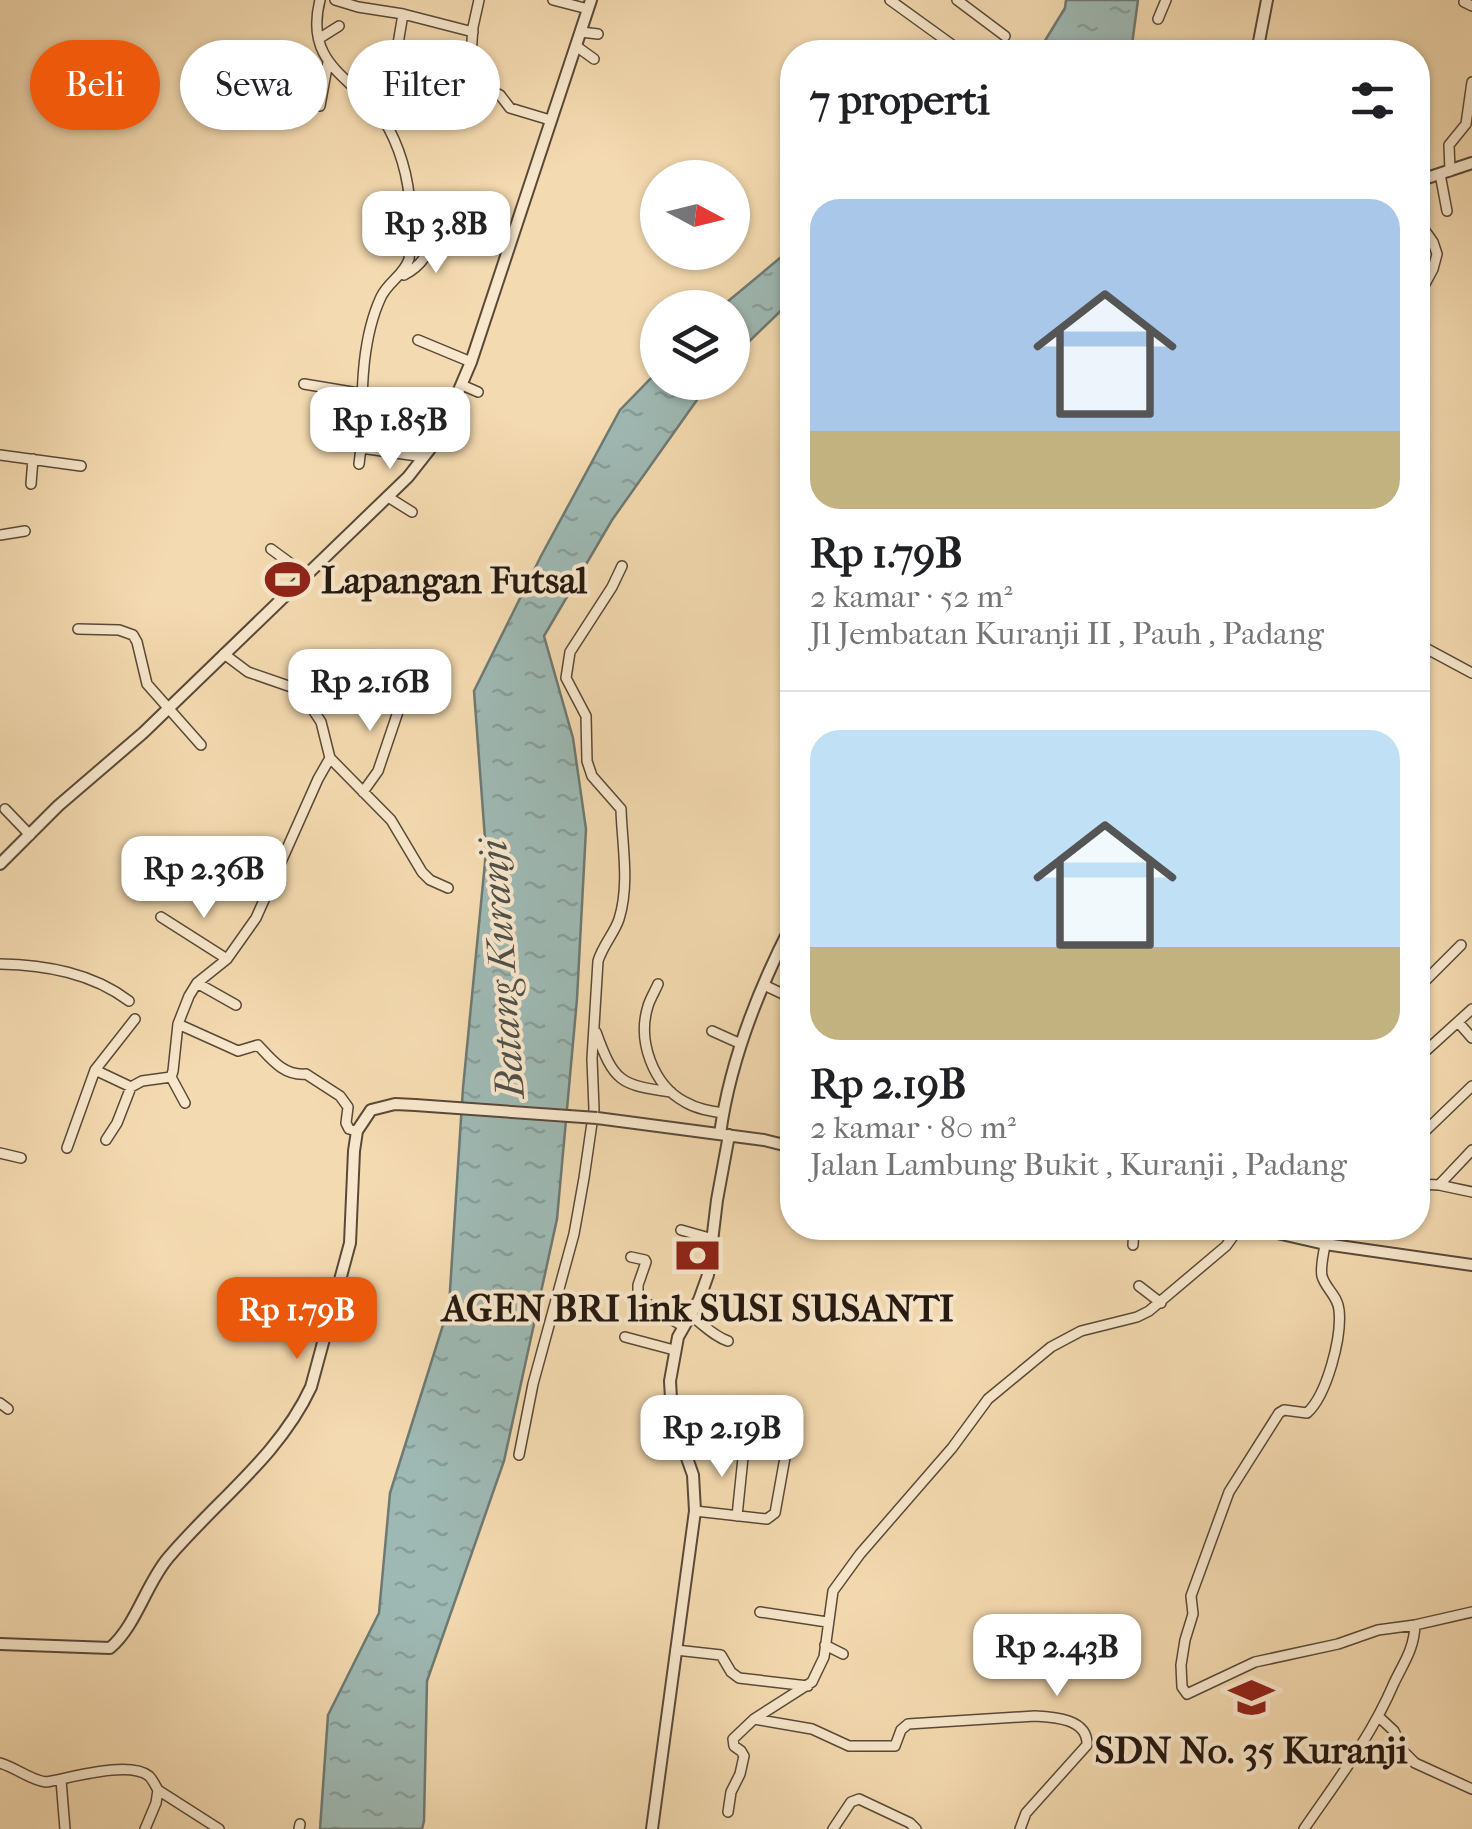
<!DOCTYPE html>
<html lang="id">
<head>
<meta charset="utf-8">
<style>
  :root { --surface:#fff; --page:#f2f2f2; --text:#202124; --muted:#757577; --line:#e0e0e0; --accent:#ea580c }
  body { margin:0; font-family:"IM FELL French Canon",serif; background:var(--page); color:var(--text); height:100vh; display:flex; flex-direction:column; font-size:38px; white-space:nowrap }
  * { box-sizing:border-box; margin:0 }
  p { font-size:32px; color:var(--muted) }
  .icon { flex:none; width:55px; height:55px; fill:none; stroke:currentColor; stroke-width:2; stroke-linecap:round; stroke-linejoin:round }
  .map { position:relative; flex:1; overflow:hidden }
  .panel { position:absolute; left:780px; top:40px; width:650px; height:1200px; display:flex; flex-direction:column; background:var(--surface); border-radius:40px; box-shadow:0 2px 8px #0004 }
  .panel>* { flex:none }
  .banner { position:absolute; left:30px; top:40px; width:600px; height:90px; display:flex; gap:20px }
  .needle { width:65px; rotate:97deg }
  .controls { position:absolute; left:640px; top:160px; display:grid; gap:20px }
  .controls a { display:grid; place-items:center; width:110px; height:110px; border-radius:50%; background:var(--surface); box-shadow:0 2px 8px #0004; font-size:50px }
  .price { position:absolute; translate:-50% -85px; padding:0 22px; border-radius:20px; background:#fff; color:#222; font-size:32px; line-height:65px; filter:drop-shadow(0 2px 5px #0008) }
  .price::after { content:''; position:absolute; left:50%; top:60px; width:30px; height:22px; margin-left:-15px; background:inherit; clip-path:polygon(0 0,100% 0,50% 100%) }
  .price.active { background:var(--accent); color:#fff }
  ul { padding:0; list-style:none }
  li { display:grid; align-content:center; gap:20px; height:530px; padding:0 30px }
  li+li { border-top:2px solid var(--line) }
  li span { display:grid; place-items:center; height:310px; border-radius:30px; color:#555 }
  li>.icon { margin-inline-start:auto }
  span .icon { width:180px; height:180px; fill:#fffc; stroke-width:1 }
  li b { font-size:42px }
  h2 { display:flex; justify-content:space-between; align-items:center; height:120px; padding:0 30px; font-size:42px }
  .chip { padding:0 35px; border-radius:45px; background:var(--surface); box-shadow:0 2px 8px #0004; font-size:35px; line-height:90px }
  .chip.active { background:var(--accent); color:#fff }
  .map>svg:first-child { display:block }
  .water { fill:url(#water-ripples); stroke:#6e7973; stroke-width:2.5 }
  .lines { fill:none; stroke-linecap:round; stroke-linejoin:round }
  .minor-casing { stroke:#594939; stroke-width:12 }
  .tertiary-casing { stroke:#594939; stroke-width:14 }
  .minor { stroke:#f8e7cc; stroke-width:9 }
  .tertiary { stroke:#f8e7cc; stroke-width:10 }
  .tertiary-bridge-casing { stroke:#594939; stroke-width:14; stroke-linecap:butt }
  .tertiary-bridge { stroke:#f8e7cc; stroke-width:10 }
  .labels { text-anchor:middle; stroke-width:8; stroke-linejoin:round; paint-order:stroke }
  .poi-label { font-size:38px; font-weight:bold; fill:#251911; stroke:#f8e7cc }
  .water-label { font-size:40px; font-style:italic; fill:#4f514a; stroke:#f8e7cc }
</style>
</head>
<body>
<div class="map">
<svg width="1472" height="1829" viewBox="0 0 1472 1829">
  <defs>
    <pattern id="water-ripples" width="26" height="14" patternUnits="userSpaceOnUse" patternTransform="scale(2.5)"><rect width="26" height="14" fill="#9eb9b4"/><path d="M2 4q2-2 4 0t4 0M15 11q2-2 4 0t4 0" fill="none" stroke="#889e9a"/></pattern>
  </defs>
  <rect width="100%" height="100%" fill="#f4dab0"/>
  <filter id="stains"><feTurbulence type="fractalNoise" baseFrequency=".002" numOctaves="4"/><feColorMatrix values="0 0 0 0 .2 0 0 0 0 .09 0 0 0 0 .02 0 0 0 .5 -.17"/></filter>
  <radialGradient id="worn" r=".72"><stop offset=".6" stop-color="#630" stop-opacity="0"/><stop offset="1" stop-color="#630" stop-opacity=".3"/></radialGradient>
  <path class="water" d="M 1066,0 L 1138,0 L 1131,52 L 1038,52 L 1065,8 Z
    M 792,248 L 792,300 L 733,357 L 732,308 L 721,307 Z
    M 657,372 L 658,382 L 709,383 L 612,520 L 544,636 L 573,738 L 586,829 L 577,999 L 557,1219 L 504,1461 L 427,1681 L 424,1821 L 422,1829 L 320,1829 L 328,1715 L 379,1613 L 390,1493 L 449,1306 L 463,1088 L 486,852 L 474,691 L 541,556 L 620,410 Z"/>
  <g class="lines">
    <defs>
      <path id="minor" d="M 320,0 C 302,71 363,79 389,129 C 410,169 414,215 409,259 C 404,275 388,282 381,297 C 360,342 362,399 361,448 L 359,464
        M 335,0 L 358,7 L 403,14 L 473,32
        M 479,0 L 473,27 L 471,55 L 473,75 L 479,85 L 500,95 L 510,108 L 550,120
        M 553,0 L 588,9
        M 890,0 L 962,52
        M 957,0 L 1005,36
        M 1464,2 L 1472,6
        M 1158,19 L 1166,0
        M 581,32 L 598,34
        M 320,38 L 339,26
        M 576,46 L 594,59
        M 471,55 L 484,66 L 486,80 L 484,87
        M 320,106 L 328,62
        M 381,116 L 387,109 L 403,14
        M 1450,171 L 1449,145 L 1466,124 L 1472,82
        M 1440,174 L 1447,211
        M 1418,196 L 1421,225 L 1433,242 L 1437,254 L 1433,269 L 1418,297
        M 404,275 C 423,265 428,253 436,234
        M 418,340 L 471,362
        M 304,384 L 364,394
        M 462,385 L 478,392
        M 396,419 L 400,428 L 430,449
        M 319,428 L 361,448 L 424,457
        M 0,455 L 81,466
        M 31,484 L 33,459
        M 388,497 L 412,512
        M 0,535 L 25,531
        M 271,549 L 305,574
        M 78,629 L 119,630 L 133,635 L 137,642 L 147,684 L 201,745
        M 1418,644 L 1472,673
        M 224,654 L 248,672 L 300,690 L 321,722 L 330,758 L 391,820 L 422,872 L 430,880 L 448,888
        M 363,792 L 378,771 L 405,691
        M 5,809 L 30,835
        M 161,917 L 227,959
        M 0,964 C 46,965 92,973 129,1001
        M 197,983 L 236,1005
        M 658,984 C 655,991 650,999 648,1006 C 637,1041 653,1085 685,1102 C 697,1109 710,1111 723,1113
        M 764,985 L 785,995 L 792,992
        M 1418,988 L 1461,945
        M 1458,1022 L 1472,1038
        M 178,1024 L 238,1051 L 258,1045 C 272,1060 284,1076 306,1074 L 340,1096 L 348,1107 L 346,1123 L 349,1129 L 357,1131
        M 712,1031 L 741,1044
        M 596,1032 C 614,1082 620,1085 671,1092
        M 1418,1058 L 1472,1009
        M 95,1070 L 131,1087 L 142,1081 L 171,1077 L 173,1071 L 178,1024 L 189,996 L 197,983 L 227,959 L 256,918 L 318,779 L 330,758
        M 171,1077 L 185,1103
        M 1418,1138 L 1472,1086
        M 106,1140 L 117,1123 L 131,1087
        M 67,1148 L 95,1070 L 135,1019
        M 0,1153 L 21,1158
        M 1418,1184 L 1439,1185 L 1472,1150
        M 1439,1185 L 1472,1192
        M 681,1230 L 713,1239
        M 1325,1244 C 1324,1253 1320,1267 1322,1276 C 1325,1288 1338,1296 1339,1310 C 1342,1337 1327,1395 1307,1413 L 1284,1410 L 1279,1413 L 1229,1492 L 1191,1596 L 1193,1614 L 1185,1640 L 1181,1665 L 1182,1687 L 1187,1694 L 1255,1662 L 1338,1644 L 1378,1630 L 1415,1625 L 1472,1612
        M 1133,1245 L 1134,1228
        M 631,1257 L 645,1260 L 646,1262 L 638,1285 L 638,1297 L 664,1315 L 683,1326
        M 1139,1286 L 1161,1303
        M 690,1315 C 703,1324 713,1336 728,1341
        M 625,1337 L 674,1350
        M 0,1403 L 8,1409
        M 677,1433 L 690,1429 L 697,1417 L 707,1411
        M 519,1455 L 533,1384 L 574,1234 L 584,1178 L 594,1109 L 592,1059 L 598,961 C 603,945 615,932 619,919 C 630,884 622,844 621,809 L 592,776 L 587,761 L 586,716 L 566,678 L 570,652 L 612,587 L 622,566
        M 695,1511 L 767,1519 L 775,1513 L 786,1452
        M 737,1516 L 744,1448
        M 760,1612 L 827,1622
        M 825,1645 L 843,1654
        M 676,1650 L 721,1655 L 731,1672 L 739,1678 L 808,1686
        M 1379,1717 L 1394,1731 L 1404,1752 L 1415,1763 L 1472,1789
        M 754,1719 L 812,1729 L 849,1746 L 895,1746 L 901,1730 L 908,1724 L 1035,1716 C 1055,1717 1088,1719 1087,1745 L 1026,1813 L 1020,1829
        M 0,1763 C 17,1768 30,1780 46,1782 C 71,1778 129,1760 149,1776 C 153,1780 155,1785 158,1790 L 156,1803 L 145,1829
        M 61,1780 L 65,1829
        M 158,1790 L 219,1829
        M 728,1812 L 731,1792 L 740,1774 L 744,1756 L 741,1751 L 734,1746 L 733,1739 L 754,1719 L 812,1682 L 824,1657 L 833,1591 L 860,1554 L 952,1448 L 988,1399 L 1051,1347 L 1081,1331 L 1137,1317 L 1149,1311 L 1226,1246 L 1239,1228
        M 299,1829 L 300,1824
        M 833,1829 L 851,1802 L 859,1799 L 910,1823 L 916,1829
        M 1304,1829 C 1337,1781 1371,1737 1394,1683 C 1404,1662 1414,1649 1415,1625"/>
      <path id="tertiary" d="M 1257,52 L 1267,0
        M 1418,181 L 1472,163
        M 0,864 L 58,806 L 143,733 L 408,477 L 430,449 L 448,416 L 471,362 L 591,0
        M 597,1118 L 764,1140 L 792,1147
        M 720,1134 C 730,1060 758,990 792,924
        M 1255,1228 L 1325,1244 L 1472,1265
        M 0,1644 L 110,1648 C 136,1626 146,1584 168,1558 C 216,1501 279,1456 311,1387 L 350,1243 L 354,1151 L 357,1131 L 371,1110 L 395,1104 L 415,1105
        M 652,1829 L 695,1511 L 693,1475 L 672,1416 L 670,1381 L 678,1337 L 699,1300 L 708,1275 L 717,1200 L 729,1135"/>
    </defs>
    <use href="#minor" class="minor-casing"/>
    <use href="#tertiary" class="tertiary-casing"/>
    <use href="#minor" class="minor"/>
    <use href="#tertiary" class="tertiary"/>
    <defs>
      <path id="tertiary-bridge" d="M 415,1105 L 597,1118"/>
    </defs>
    <use href="#tertiary-bridge" class="tertiary-bridge-casing"/>
    <use href="#tertiary-bridge" class="tertiary-bridge"/>
  </g>
  <defs>
    <symbol id="stadium-bare" viewBox="-9 -9 18 18"><path d="M0-5a6.5 5 0 1 0 0 10a6.5 5 0 1 0 0-10ZM-3.5-1.8h7v3.6h-7Z" fill="#8f2418" stroke="#f8e7cc" stroke-width="2.5" paint-order="stroke"/></symbol>
    <symbol id="bank-bare" viewBox="-9 -9 18 18"><path d="M-6-4H6V4H-6ZM0-2.3a2.3 2.3 0 1 0 0 4.6a2.3 2.3 0 1 0 0-4.6Z" fill="#8f2418" stroke="#f8e7cc" stroke-width="2.5" paint-order="stroke"/></symbol>
    <symbol id="school-bare" viewBox="-9 -9 18 18"><path d="M0-5L7-2L0 1L-7-2ZM-4 1L0 2.5L4 1V4Q0 6-4 4Z" fill="#8f2418" stroke="#f8e7cc" stroke-width="2.5" paint-order="stroke"/></symbol>
  </defs>
  <g fill-rule="evenodd">
    <use href="#stadium-bare" x="256" y="548" width="63" height="63"/>
    <use href="#bank-bare" x="666" y="1224" width="63" height="63"/>
    <use href="#school-bare" x="1220" y="1666" width="63" height="63"/>
  </g>
  <g class="labels">
    <g class="poi-label">
      <text x="321" y="593" text-anchor="start">Lapangan Futsal</text>
      <text x="698" y="1321">AGEN BRI link SUSI SUSANTI</text>
      <text x="1251" y="1763">SDN No. 35 Kuranji</text>
    </g>
    <g class="water-label">
      <text transform="translate(501 969) rotate(-94)" y="14">Batang Kuranji</text>
    </g>
  </g>
  <rect width="100%" height="100%" filter="url(#stains)"/>
  <rect width="100%" height="100%" fill="url(#worn)"/>
</svg>
<div class="controls">
<a><svg class="needle" viewBox="-14 -14 28 28"><path d="M0-13l5 13h-10z" fill="#e53935"/><path d="M0 13l5-13h-10z" fill="#757577"/></svg></a>
<a><svg class="icon" aria-label="layers" viewBox="0 0 24 24"><path d="M12 4l9 5-9 5-9-5zM3 14l9 5 9-5"/></svg></a>
</div>
<b class="price" style="left:436px;top:276px">Rp 3.8B</b>
<b class="price" style="left:390px;top:472px">Rp 1.85B</b>
<b class="price" style="left:370px;top:734px">Rp 2.16B</b>
<b class="price" style="left:204px;top:921px">Rp 2.36B</b>
<b class="price active" style="left:297px;top:1362px">Rp 1.79B</b>
<b class="price" style="left:722px;top:1480px">Rp 2.19B</b>
<b class="price" style="left:1057px;top:1699px">Rp 2.43B</b>
<div class="banner">
<a class="chip active">Beli</a>
<a class="chip">Sewa</a>
<a class="chip">Filter</a>
</div>
<section class="panel">
<h2>7 properti<svg class="icon" aria-label="filters" viewBox="0 0 24 24"><path d="M4 7h16M4 17h16"/><circle cx="9" cy="7" r="2"/><circle cx="15" cy="17" r="2"/></svg></h2>
<ul>
<li><span style="background:linear-gradient(#a9c7e8 75%,#c2b280 0)"><svg class="icon" aria-label="home" viewBox="0 0 24 24"><path d="M3 11l9-7 9 7M6 9v11h12V9"/></svg></span><div><b>Rp 1.79B</b><p>2 kamar · 52 m²</p><p>Jl Jembatan Kuranji II , Pauh , Padang</p></div></li>
<li><span style="background:linear-gradient(#bfe0f5 70%,#c2b280 0)"><svg class="icon" aria-label="home" viewBox="0 0 24 24"><path d="M3 11l9-7 9 7M6 9v11h12V9"/></svg></span><div><b>Rp 2.19B</b><p>2 kamar · 80 m²</p><p>Jalan Lambung Bukit , Kuranji , Padang</p></div></li>
</ul>
</section>
</div>
</body>
</html>
